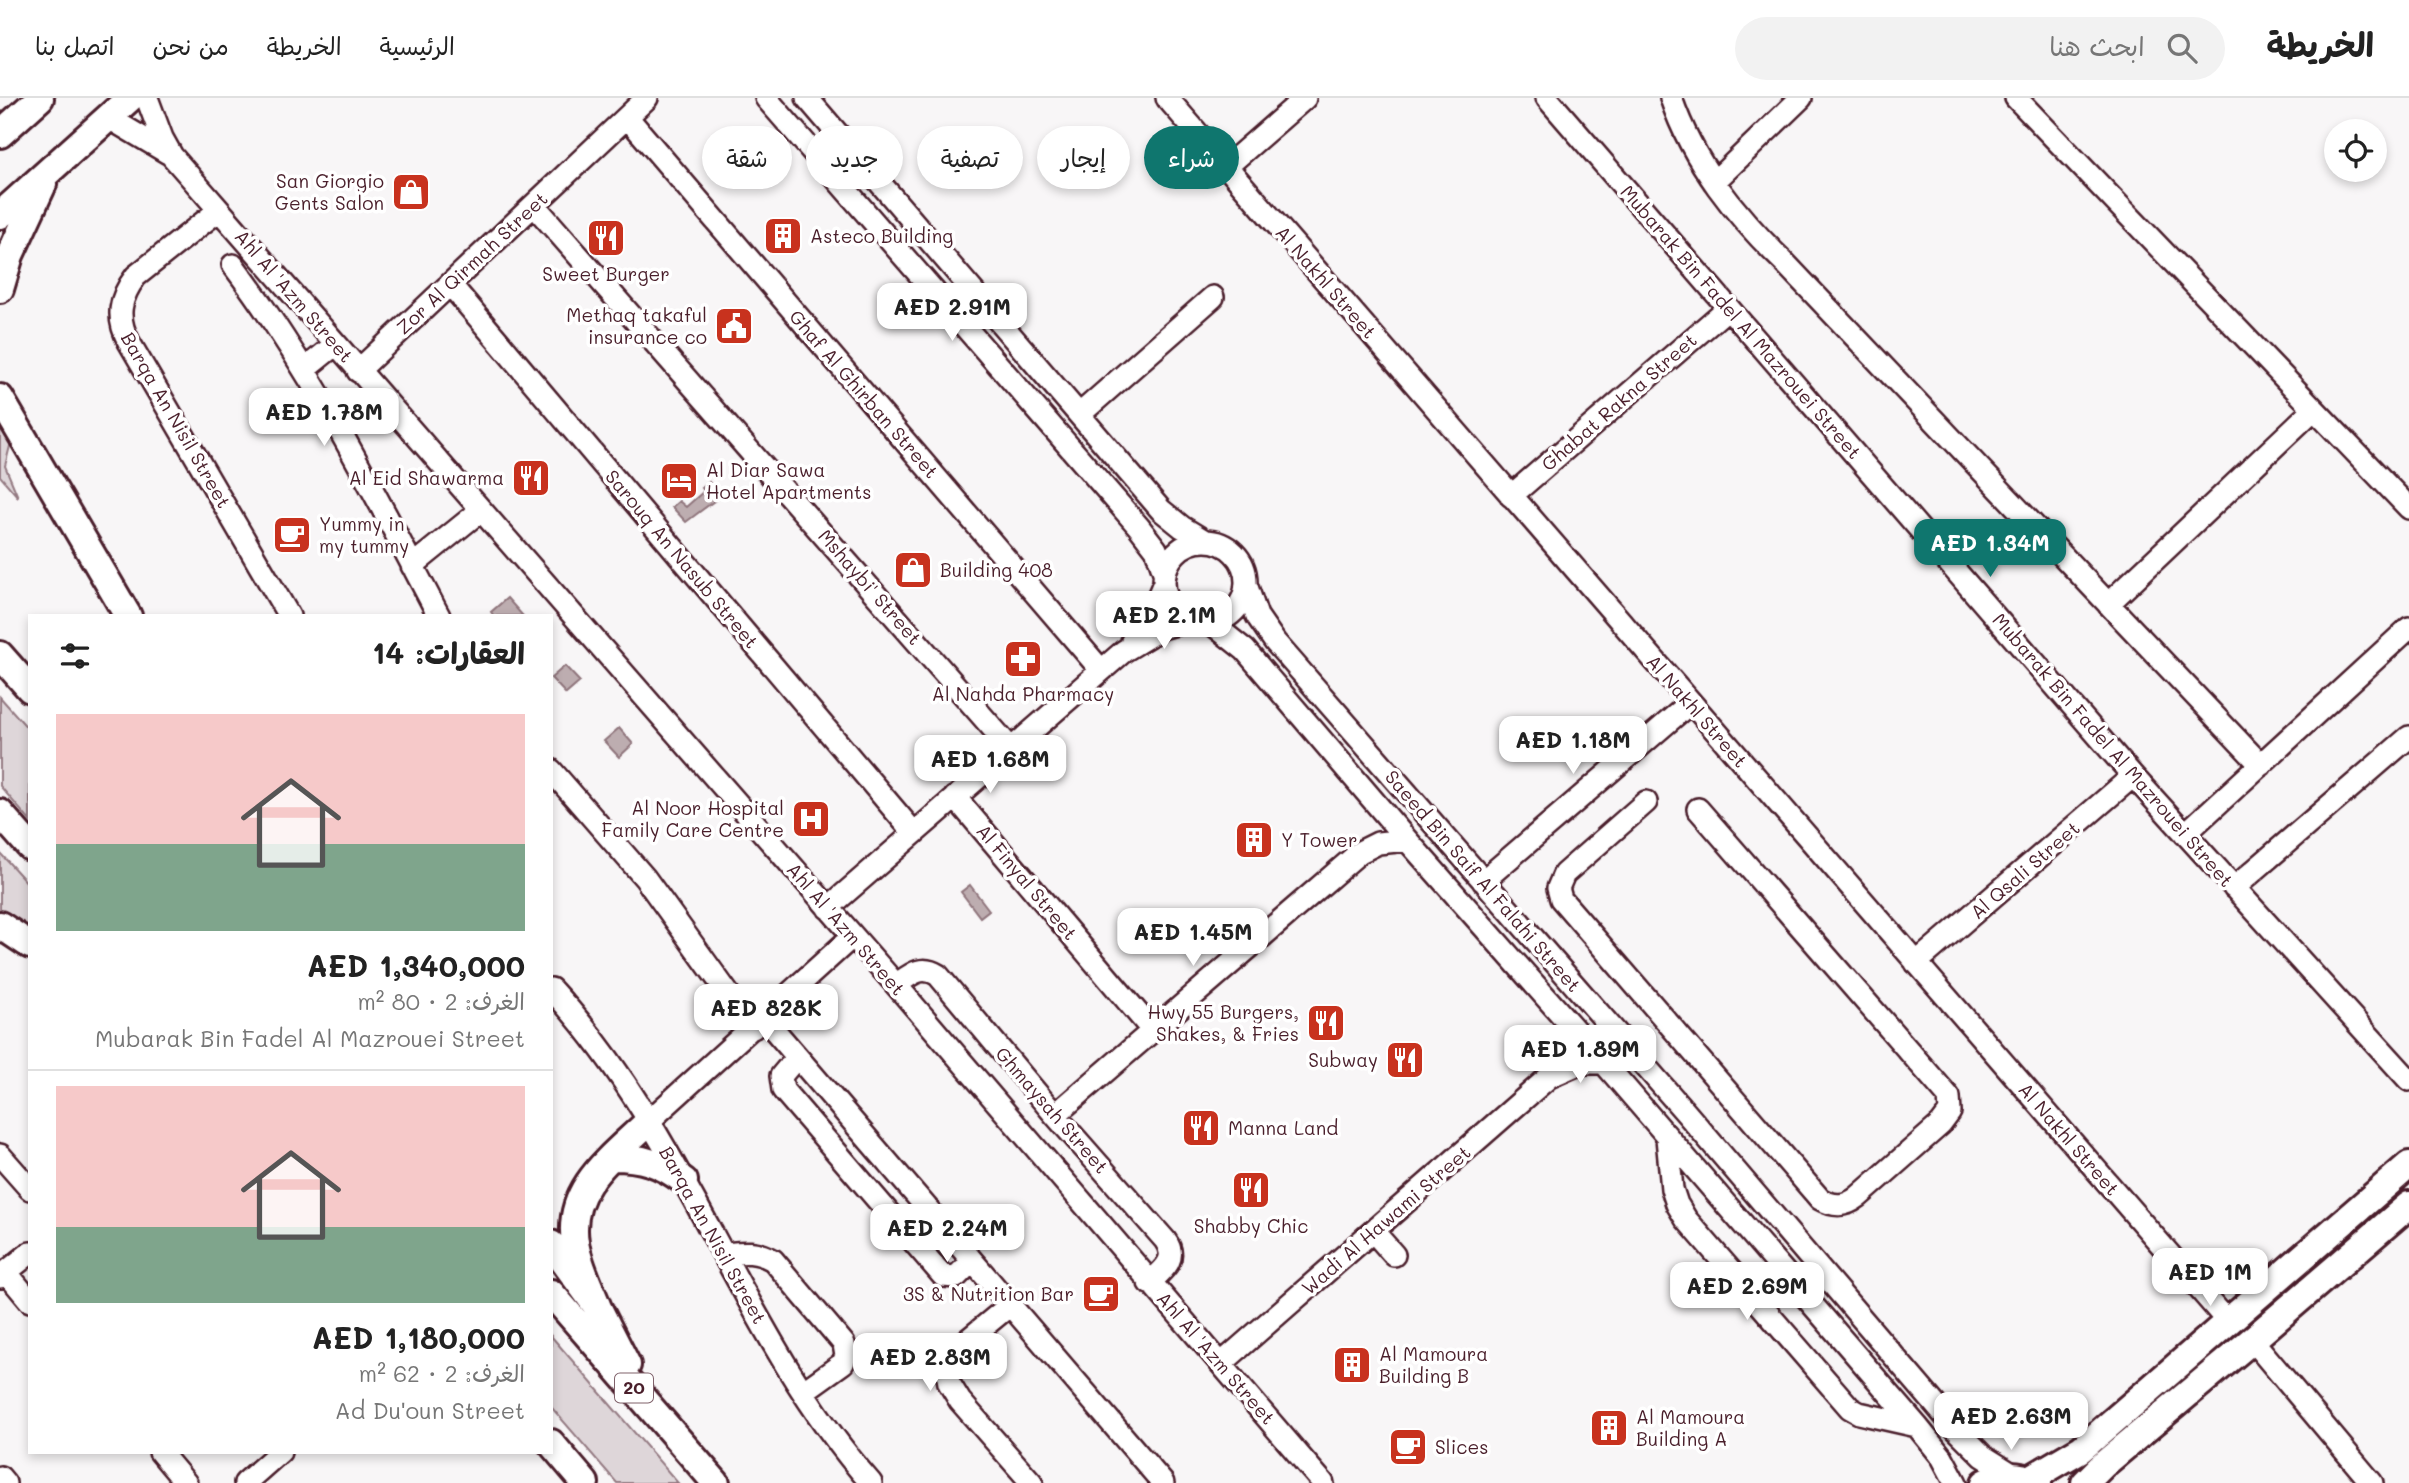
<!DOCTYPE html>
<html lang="ar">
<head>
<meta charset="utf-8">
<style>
  :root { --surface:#fff; --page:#f2f2f2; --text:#222; --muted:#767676; --line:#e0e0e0; --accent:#0f766e }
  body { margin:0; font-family:Mali,"Playpen Sans Arabic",sans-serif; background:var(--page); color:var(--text); direction:rtl; height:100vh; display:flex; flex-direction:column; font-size:26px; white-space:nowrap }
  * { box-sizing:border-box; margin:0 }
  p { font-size:23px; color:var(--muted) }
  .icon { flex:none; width:38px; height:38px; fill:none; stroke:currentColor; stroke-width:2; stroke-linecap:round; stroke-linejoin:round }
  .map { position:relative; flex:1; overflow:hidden; direction:ltr }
  .drawer { position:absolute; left:28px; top:516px; width:525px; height:840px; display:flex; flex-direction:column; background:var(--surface); border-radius:0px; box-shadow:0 4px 10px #0003; direction:rtl }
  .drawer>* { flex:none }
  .top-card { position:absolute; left:574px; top:28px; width:665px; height:63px; direction:rtl; display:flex; gap:14px }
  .controls { position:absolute; left:2324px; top:21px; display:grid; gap:14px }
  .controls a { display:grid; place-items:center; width:63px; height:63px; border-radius:50%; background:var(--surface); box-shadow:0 4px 10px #0003; font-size:35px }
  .price { position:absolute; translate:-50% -60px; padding:0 16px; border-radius:14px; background:#fff; color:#222; font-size:23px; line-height:46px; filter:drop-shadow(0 2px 4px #0008) }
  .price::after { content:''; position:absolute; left:50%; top:42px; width:21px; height:16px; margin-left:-10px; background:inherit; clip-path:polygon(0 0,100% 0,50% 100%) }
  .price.selected { background:var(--accent); color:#fff }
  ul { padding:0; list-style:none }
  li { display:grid; align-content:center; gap:14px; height:371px; padding:0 28px }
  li+li { border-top:2px solid var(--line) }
  li span { display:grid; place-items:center; height:217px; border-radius:0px; color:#555 }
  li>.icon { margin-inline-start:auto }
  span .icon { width:126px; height:126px; fill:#fffc; stroke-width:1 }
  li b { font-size:30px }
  h2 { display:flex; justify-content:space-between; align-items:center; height:84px; padding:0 28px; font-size:30px }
  .pill { padding:0 24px; border-radius:32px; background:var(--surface); box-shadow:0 4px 10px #0003; font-size:24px; line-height:63px }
  .pill.selected { background:var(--accent); color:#fff }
  header { display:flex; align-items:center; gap:42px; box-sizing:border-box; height:98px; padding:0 35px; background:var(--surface); border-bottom:2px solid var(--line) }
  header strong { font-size:33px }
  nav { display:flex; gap:38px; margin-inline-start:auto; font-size:24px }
  .search { width:490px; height:63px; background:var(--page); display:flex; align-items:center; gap:18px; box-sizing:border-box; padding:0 24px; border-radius:38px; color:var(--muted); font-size:26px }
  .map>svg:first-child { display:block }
  .green { fill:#ded6d9; stroke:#947a82; stroke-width:2 }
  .water { fill:#bdadb0; stroke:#8f747b; stroke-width:2 }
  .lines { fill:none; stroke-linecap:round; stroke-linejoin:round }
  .minor-casing { stroke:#4a1f2b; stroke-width:26 }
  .major-casing { stroke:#4a1f2b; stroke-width:32 }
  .minor { stroke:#fff; stroke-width:21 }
  .major { stroke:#fff; stroke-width:26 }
  .labels { text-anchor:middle; stroke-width:7; stroke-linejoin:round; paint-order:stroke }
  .shield { fill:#fff; stroke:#80626b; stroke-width:2 }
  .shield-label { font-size:18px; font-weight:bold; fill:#4a1f2b }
  .poi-label { font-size:19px; fill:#4a1f2b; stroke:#fff; text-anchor:start }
  .street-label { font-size:19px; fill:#4a1f2b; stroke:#fff }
</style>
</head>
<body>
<header>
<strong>الخريطة</strong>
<div class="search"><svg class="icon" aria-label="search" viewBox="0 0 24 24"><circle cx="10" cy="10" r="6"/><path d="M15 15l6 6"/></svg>ابحث هنا</div>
<nav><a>الرئيسية</a><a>الخريطة</a><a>من نحن</a><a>اتصل بنا</a></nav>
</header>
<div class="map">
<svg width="2409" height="1385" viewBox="0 0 2409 1385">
  <rect width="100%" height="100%" fill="#f8f6f7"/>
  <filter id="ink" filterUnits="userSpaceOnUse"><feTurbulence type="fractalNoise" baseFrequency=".0143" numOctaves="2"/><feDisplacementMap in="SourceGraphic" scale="14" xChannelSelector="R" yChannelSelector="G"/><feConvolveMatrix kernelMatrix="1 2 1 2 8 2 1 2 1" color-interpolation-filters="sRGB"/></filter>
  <g filter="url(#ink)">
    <path class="green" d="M 0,323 L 11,344 L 5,368 L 18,399 L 0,378 Z
      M 0,599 L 30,633 L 30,723 L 0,688 Z
      M 0,755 L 30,788 L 30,841 L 0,818 Z
      M 551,1238 L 678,1385 L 617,1385 L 551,1309 Z"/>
    <path class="water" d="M 709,384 L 717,393 L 718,400 L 686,424 L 672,409 L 679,403 L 686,409 L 704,393 L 702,390 Z
      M 507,500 L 523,518 L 494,518 L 491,514 Z
      M 565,568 L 580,584 L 566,596 L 551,580 Z
      M 619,630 L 633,646 L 619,659 L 604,643 Z
      M 970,787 L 989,812 L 980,819 L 961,794 Z
      M 871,1244 L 887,1262 L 875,1273 L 867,1264 L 863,1267 L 855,1258 Z"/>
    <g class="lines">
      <defs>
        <path id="minor" d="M 147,0 L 162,40 L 172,58 L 896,887 L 1323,1385
          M 766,0 L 1139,429 L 1156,451 L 1165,477
          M 807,0 L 1161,412 L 1182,429 L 1205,443
          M 1167,0 L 2229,1225
          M 1547,0 L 2133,678 L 2409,982
          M 1671,0 C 1693,65 1736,118 1785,165 L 2261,667
          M 2016,0 L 2409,410
          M 627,19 L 1101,572
          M 109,20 L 168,55
          M 1226,69 L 1305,0
          M 1714,84 L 1801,0
          M 534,107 L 1011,651
          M 219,112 L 136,178 C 119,200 116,220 129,244 L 289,518
          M 233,167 C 315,276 376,398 439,518
          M 450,186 L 914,735
          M 305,271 L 336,246
          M 358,273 L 647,0
          M 1080,316 L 1213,199
          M 1511,398 L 1728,210
          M1164 484a41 41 0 1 1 82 0a41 41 0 1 1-82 0Z
          M 412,468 L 480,413
          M 1247,489 L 1257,518 L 1275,544 L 1687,1016 L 1957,1332 L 1983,1358 L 2015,1378
          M 2108,506 L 2314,311
          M 1211,525 L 1245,552 L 1407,742 L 1604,965 L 1917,1328 L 1942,1359 L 1956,1385
          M 1132,543 L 1151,515 L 1163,487
          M 551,672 L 645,780 L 753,930
          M 955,699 L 1152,932
          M 1646,704 L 1564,776 L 1558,790 L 1561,801 L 1820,1101 C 1834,1109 1845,1109 1858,1099 L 1941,1026 L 1950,1014 L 1949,999 L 1698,711
          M 2185,736 L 2409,530
          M 1483,783 L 1690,605
          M 2234,790 L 2409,639
          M 828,810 L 1124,553 L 1162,530 L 1190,522
          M 1916,865 L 2133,678
          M 896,887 C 910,877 921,866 938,877 L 1055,1017 L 1165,1142 C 1179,1161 1163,1172 1149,1185
          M 551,891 C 687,1036 740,1236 871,1385
          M 764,920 L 1163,1385
          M 797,959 L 781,978 L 783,992 L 943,1178 L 956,1179 L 972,1163
          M 1055,1017 L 1360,754 L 1378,745 L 1407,742
          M 650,1022 L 853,838
          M 1667,1040 L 1672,1091 L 1677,1106 L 1686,1121 L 1850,1310 L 1859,1315 L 1917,1328
          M 0,1057 L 30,1091
          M 1373,1133 L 1394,1157
          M 725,1156 C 743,1154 756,1152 773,1162 L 844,1246 L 846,1258 L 843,1265 L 804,1293
          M 6,1174 L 30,1203
          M 0,1179 L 30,1155
          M 1010,1207 L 953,1254 L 947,1274 L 949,1285 L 960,1303 L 1032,1385
          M 2252,1242 L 2372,1385
          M 1222,1265 L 1549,979 L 1581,965 L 1604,965
          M 160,1354 L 186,1385
          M 0,1379 L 5,1385
          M 245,1385 L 280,1354"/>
        <path id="major" d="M 0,36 L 40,0
          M 0,117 L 130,0
          M 0,191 L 10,157 L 43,86
          M 0,300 L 128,518
          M 0,557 L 30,591
          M 0,715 L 30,749
          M 0,827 L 30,847
          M 613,1059 C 641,1059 661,1065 684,1083
          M 551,1146 L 598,1210 L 627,1267
          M 551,1195 L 716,1385
          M 598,1210 C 590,1189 578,1167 575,1144 C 566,1088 615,1057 650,1022
          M 551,1345 L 585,1385
          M 2030,1381 L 2081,1351 L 2409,1067
          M 1985,1385 C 2002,1376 2020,1376 2038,1385
          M 2085,1385 L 2103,1367 L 2252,1242 L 2409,1107"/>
      </defs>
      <use href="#minor" class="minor-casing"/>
      <use href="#major" class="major-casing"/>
      <use href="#minor" class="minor"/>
      <use href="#major" class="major"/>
    </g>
  </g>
  <defs>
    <symbol id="shop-square" viewBox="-11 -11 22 22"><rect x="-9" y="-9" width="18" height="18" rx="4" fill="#c8321e" stroke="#fff"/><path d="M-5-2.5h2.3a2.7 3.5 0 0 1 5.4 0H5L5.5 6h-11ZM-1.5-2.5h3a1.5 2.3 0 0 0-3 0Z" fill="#fff"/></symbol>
    <symbol id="building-square" viewBox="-11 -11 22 22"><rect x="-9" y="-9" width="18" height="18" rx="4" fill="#c8321e" stroke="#fff"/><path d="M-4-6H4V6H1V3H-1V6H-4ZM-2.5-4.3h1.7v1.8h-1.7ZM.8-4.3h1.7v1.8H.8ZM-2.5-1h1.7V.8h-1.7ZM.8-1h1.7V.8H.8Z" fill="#fff"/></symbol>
    <symbol id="restaurant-square" viewBox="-11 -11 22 22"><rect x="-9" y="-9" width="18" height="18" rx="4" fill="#c8321e" stroke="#fff"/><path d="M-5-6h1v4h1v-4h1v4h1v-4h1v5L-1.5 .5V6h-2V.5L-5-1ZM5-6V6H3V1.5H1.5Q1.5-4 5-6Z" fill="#fff"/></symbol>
    <symbol id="civic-square" viewBox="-11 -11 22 22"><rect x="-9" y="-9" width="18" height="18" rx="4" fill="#c8321e" stroke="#fff"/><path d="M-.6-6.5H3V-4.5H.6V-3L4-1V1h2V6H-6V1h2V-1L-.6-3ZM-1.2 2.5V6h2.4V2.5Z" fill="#fff"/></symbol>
    <symbol id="hotel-square" viewBox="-11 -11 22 22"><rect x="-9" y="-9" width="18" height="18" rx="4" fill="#c8321e" stroke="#fff"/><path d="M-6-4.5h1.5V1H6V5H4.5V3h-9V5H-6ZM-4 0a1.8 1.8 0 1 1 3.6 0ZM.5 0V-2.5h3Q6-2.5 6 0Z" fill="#fff"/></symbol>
    <symbol id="cafe-square" viewBox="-11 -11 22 22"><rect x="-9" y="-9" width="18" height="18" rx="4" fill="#c8321e" stroke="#fff"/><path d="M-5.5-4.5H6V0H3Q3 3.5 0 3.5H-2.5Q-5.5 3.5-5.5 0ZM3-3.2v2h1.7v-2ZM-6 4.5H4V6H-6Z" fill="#fff"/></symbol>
    <symbol id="pharmacy-square" viewBox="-11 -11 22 22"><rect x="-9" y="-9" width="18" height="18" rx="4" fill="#c8321e" stroke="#fff"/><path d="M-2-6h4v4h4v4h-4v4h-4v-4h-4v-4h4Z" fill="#fff"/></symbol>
    <symbol id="hospital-square" viewBox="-11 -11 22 22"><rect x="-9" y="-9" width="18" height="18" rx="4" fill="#c8321e" stroke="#fff"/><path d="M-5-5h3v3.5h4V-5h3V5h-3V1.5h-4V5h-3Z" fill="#fff"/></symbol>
  </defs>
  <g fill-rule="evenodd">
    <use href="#shop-square" x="389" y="72" width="44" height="44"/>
    <use href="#building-square" x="761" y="116" width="44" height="44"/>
    <use href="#restaurant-square" x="584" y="118" width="44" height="44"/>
    <use href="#civic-square" x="712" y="206" width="44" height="44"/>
    <use href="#restaurant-square" x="509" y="358" width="44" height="44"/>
    <use href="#hotel-square" x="657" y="361" width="44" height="44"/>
    <use href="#cafe-square" x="270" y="415" width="44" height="44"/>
    <use href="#shop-square" x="891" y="450" width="44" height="44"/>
    <use href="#pharmacy-square" x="1001" y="539" width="44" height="44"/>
    <use href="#hospital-square" x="789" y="699" width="44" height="44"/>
    <use href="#building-square" x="1232" y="720" width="44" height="44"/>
    <use href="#restaurant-square" x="1304" y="903" width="44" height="44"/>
    <use href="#restaurant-square" x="1383" y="940" width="44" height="44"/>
    <use href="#restaurant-square" x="1179" y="1008" width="44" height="44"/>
    <use href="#restaurant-square" x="1229" y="1070" width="44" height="44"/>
    <use href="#cafe-square" x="1079" y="1174" width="44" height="44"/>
    <use href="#building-square" x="1330" y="1245" width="44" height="44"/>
    <use href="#building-square" x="1587" y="1308" width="44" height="44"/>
    <use href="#cafe-square" x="1386" y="1327" width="44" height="44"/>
  </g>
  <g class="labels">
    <rect class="shield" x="615" y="1275.5" width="38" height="29" rx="5"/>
    <g class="shield-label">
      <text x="634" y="1296">20</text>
    </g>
    <g class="poi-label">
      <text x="384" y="90" text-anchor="end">San Giorgio<tspan x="384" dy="22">Gents Salon</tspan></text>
      <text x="810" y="145">Asteco Building</text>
      <text x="606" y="183" text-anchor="middle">Sweet Burger</text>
      <text x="707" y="224" text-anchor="end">Methaq takaful<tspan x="707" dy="22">insurance co</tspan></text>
      <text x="706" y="379">Al Diar Sawa<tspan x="706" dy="22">Hotel Apartments</tspan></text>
      <text x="504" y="387" text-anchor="end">Al Eid Shawarma</text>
      <text x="319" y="433">Yummy in<tspan x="319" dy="22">my tummy</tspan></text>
      <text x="940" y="479">Building 408</text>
      <text x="1023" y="603" text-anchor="middle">Al Nahda Pharmacy</text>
      <text x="784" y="717" text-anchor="end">Al Noor Hospital<tspan x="784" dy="22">Family Care Centre</tspan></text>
      <text x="1281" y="749">Y Tower</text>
      <text x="1299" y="921" text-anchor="end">Hwy 55 Burgers,<tspan x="1299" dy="22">Shakes, &amp; Fries</tspan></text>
      <text x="1378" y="969" text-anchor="end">Subway</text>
      <text x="1228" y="1037">Manna Land</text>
      <text x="1251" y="1135" text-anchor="middle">Shabby Chic</text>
      <text x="1074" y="1203" text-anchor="end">3S &amp; Nutrition Bar</text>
      <text x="1379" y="1263">Al Mamoura<tspan x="1379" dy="22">Building B</tspan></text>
      <text x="1636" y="1326">Al Mamoura<tspan x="1636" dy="22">Building A</tspan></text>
      <text x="1435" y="1356">Slices</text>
    </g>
    <g class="street-label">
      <text transform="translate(472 165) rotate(-43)" y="7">Zor Al Qirmah Street</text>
      <text transform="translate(1326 184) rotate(49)" y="7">Al Nakhl Street</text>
      <text transform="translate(294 198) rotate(49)" y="7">Ahl Al 'Azm Street</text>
      <text transform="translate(1741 224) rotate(49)" y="7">Mubarak Bin Fadel Al Mazrouei Street</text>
      <text transform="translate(864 296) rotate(49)" y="7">Ghaf Al Ghirban Street</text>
      <text transform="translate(1619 304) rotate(-41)" y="7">Ghabat Rakna Street</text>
      <text transform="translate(176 322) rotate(60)" y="7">Barqa An Nisil Street</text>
      <text transform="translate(682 461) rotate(50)" y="7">Sarouq An Nasub Street</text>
      <text transform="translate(870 489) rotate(49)" y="7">Mshaybi' Street</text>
      <text transform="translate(1697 613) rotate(49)" y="7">Al Nakhl Street</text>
      <text transform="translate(2113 652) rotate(49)" y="7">Mubarak Bin Fadel Al Mazrouei Street</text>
      <text transform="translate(2025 772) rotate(-41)" y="7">Al Qsali Street</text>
      <text transform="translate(1483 783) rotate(49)" y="7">Saeed Bin Saif Al Falahi Street</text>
      <text transform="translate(1027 784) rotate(50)" y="7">Al Finyal Street</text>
      <text transform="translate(846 831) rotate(49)" y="7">Ahl Al 'Azm Street</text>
      <text transform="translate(1052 1012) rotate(49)" y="7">Ghmaysah Street</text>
      <text transform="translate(2069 1041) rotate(49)" y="7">Al Nakhl Street</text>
      <text transform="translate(1386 1122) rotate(-41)" y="7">Wadi Al Hawami Street</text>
      <text transform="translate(713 1137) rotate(61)" y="7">Barqa An Nisil Street</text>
      <text transform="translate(1216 1260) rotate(49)" y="7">Ahl Al 'Azm Street</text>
    </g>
  </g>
</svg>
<div class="controls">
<a><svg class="icon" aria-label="locate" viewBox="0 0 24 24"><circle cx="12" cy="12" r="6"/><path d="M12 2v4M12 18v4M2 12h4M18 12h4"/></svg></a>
</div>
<b class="price" style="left:952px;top:245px">AED 2.91M</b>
<b class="price" style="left:324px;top:350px">AED 1.78M</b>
<b class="price selected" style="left:1990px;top:481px">AED 1.34M</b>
<b class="price" style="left:1164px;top:553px">AED 2.1M</b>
<b class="price" style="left:1573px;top:678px">AED 1.18M</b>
<b class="price" style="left:990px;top:697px">AED 1.68M</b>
<b class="price" style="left:1193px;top:870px">AED 1.45M</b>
<b class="price" style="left:766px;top:946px">AED 828K</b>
<b class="price" style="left:1580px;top:987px">AED 1.89M</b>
<b class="price" style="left:947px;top:1166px">AED 2.24M</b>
<b class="price" style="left:2210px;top:1210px">AED 1M</b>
<b class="price" style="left:1747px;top:1224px">AED 2.69M</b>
<b class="price" style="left:930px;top:1295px">AED 2.83M</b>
<b class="price" style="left:2011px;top:1354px">AED 2.63M</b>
<div class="top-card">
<a class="pill selected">شراء</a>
<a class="pill">إيجار</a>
<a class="pill">تصفية</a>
<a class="pill">جديد</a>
<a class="pill">شقة</a>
</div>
<section class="drawer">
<h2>العقارات: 14<svg class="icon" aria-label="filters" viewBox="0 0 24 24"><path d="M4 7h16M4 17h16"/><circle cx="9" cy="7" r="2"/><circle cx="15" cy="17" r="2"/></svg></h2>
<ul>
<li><span style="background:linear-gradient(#f6c9c9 60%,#7fa58c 0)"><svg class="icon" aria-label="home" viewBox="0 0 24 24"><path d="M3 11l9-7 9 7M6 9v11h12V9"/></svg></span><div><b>AED 1,340,000</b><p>الغرف: 2 · 80 m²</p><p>Mubarak Bin Fadel Al Mazrouei Street</p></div></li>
<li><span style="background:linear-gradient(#f6c9c9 65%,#7fa58c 0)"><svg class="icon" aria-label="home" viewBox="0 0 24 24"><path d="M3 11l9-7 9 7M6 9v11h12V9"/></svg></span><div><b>AED 1,180,000</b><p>الغرف: 2 · 62 m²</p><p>Ad Duʹoun Street</p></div></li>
</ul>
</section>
</div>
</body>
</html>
